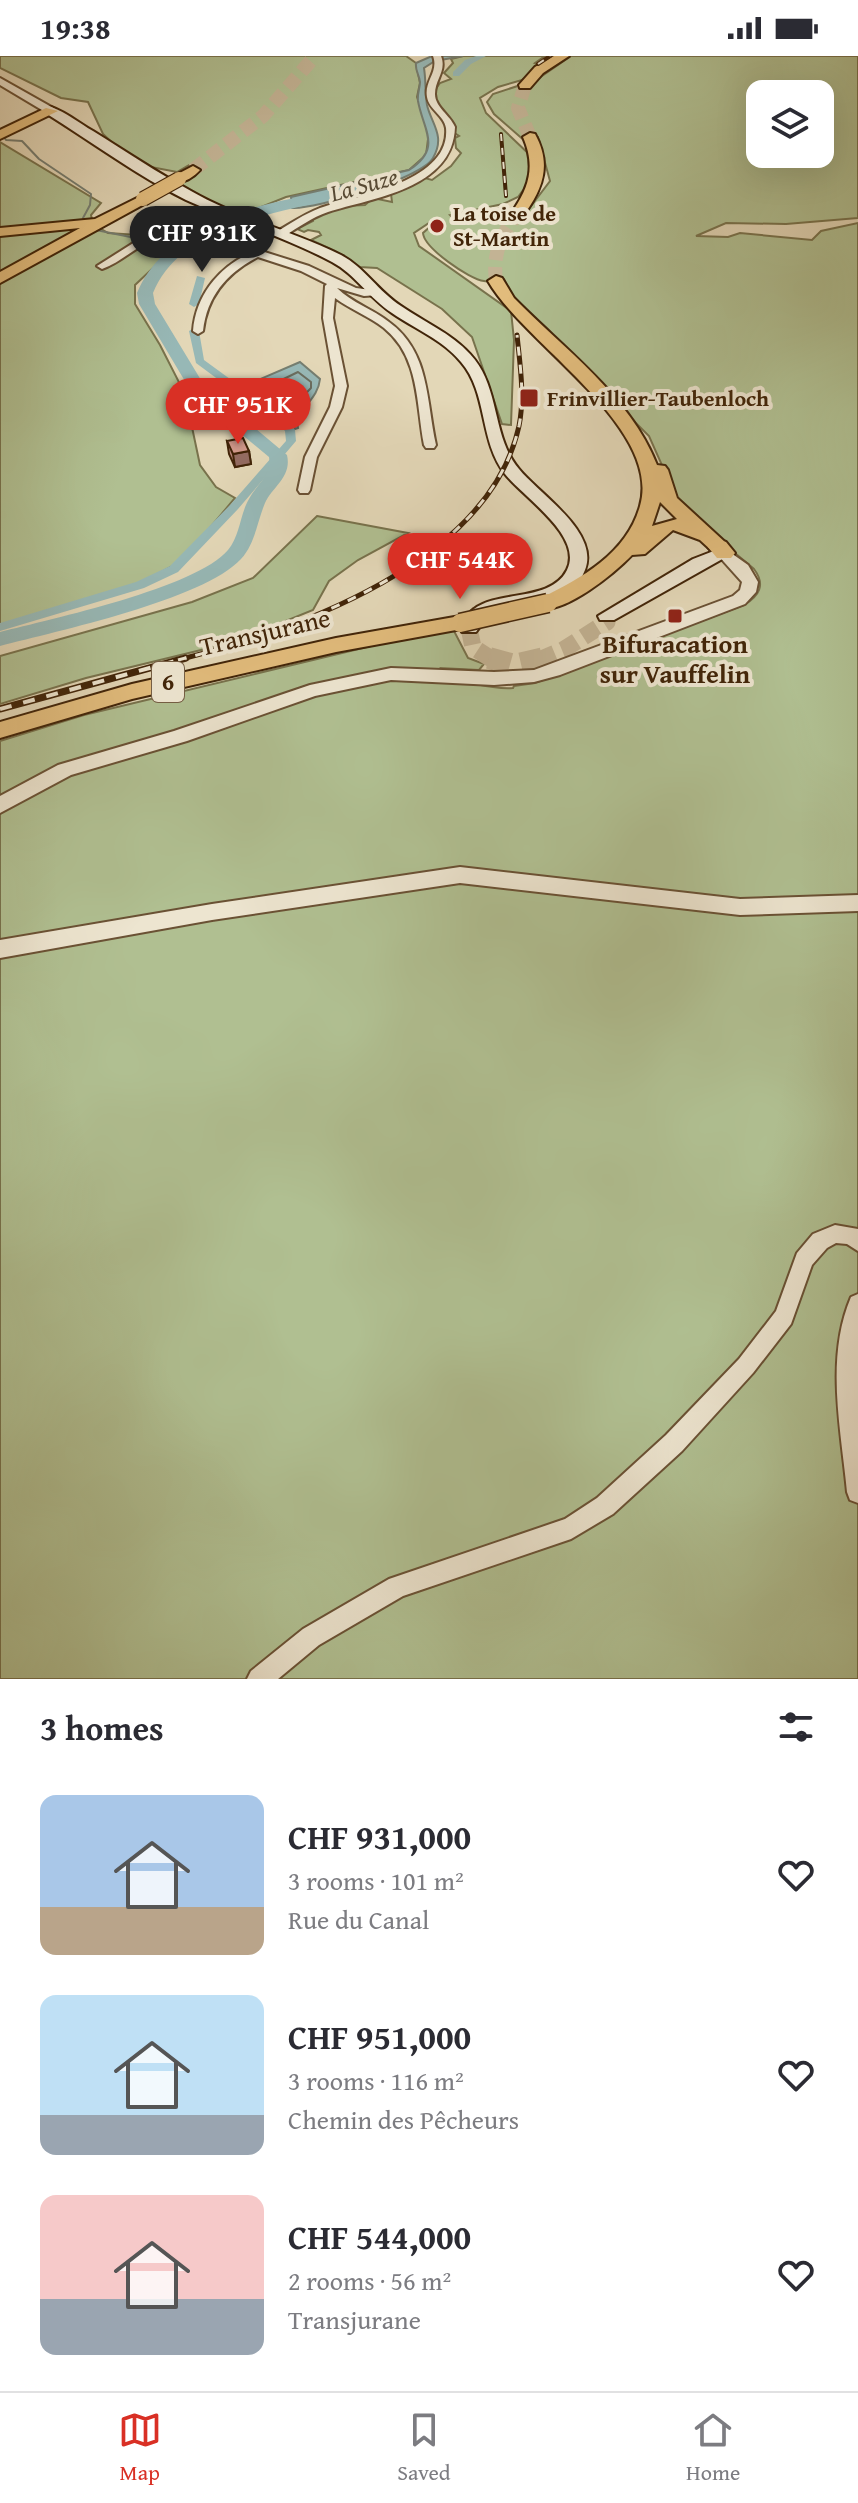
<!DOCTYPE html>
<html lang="en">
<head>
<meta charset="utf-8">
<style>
  :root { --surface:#fff; --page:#f2f2f3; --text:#2b2b33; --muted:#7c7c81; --line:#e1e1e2; --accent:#d93025 }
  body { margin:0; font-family:"Gentium Book Plus",serif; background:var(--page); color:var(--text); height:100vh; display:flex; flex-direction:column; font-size:30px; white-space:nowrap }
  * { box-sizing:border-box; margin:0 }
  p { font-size:26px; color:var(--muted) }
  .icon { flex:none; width:44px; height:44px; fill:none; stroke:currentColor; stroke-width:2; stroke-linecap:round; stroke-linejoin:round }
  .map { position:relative; height:1623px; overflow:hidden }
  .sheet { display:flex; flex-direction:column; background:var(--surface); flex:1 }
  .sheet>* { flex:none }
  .fabs { position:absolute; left:746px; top:24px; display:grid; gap:16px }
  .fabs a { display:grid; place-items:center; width:88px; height:88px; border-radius:16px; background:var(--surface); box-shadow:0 8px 32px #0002; font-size:40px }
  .price { position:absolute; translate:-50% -68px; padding:0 18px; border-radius:28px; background:var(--accent); color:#fff; font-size:26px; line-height:52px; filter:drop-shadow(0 2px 4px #0008) }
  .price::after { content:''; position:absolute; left:50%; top:48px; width:24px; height:18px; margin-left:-12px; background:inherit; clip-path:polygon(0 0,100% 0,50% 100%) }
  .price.selected { background:#222; color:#fff }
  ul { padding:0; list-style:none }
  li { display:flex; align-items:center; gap:24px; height:200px; padding:0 40px }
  li span { display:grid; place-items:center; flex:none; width:224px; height:160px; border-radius:16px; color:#555 }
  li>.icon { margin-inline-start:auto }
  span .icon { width:96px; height:96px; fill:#fffc; stroke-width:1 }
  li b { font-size:34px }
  h2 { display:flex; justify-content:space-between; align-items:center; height:96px; padding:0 40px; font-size:34px }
  .status { display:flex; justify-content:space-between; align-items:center; height:56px; padding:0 40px; background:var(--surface); direction:ltr }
  .status svg { height:22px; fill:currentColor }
  .tabs { display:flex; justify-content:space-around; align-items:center; height:112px; border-top:2px solid var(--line); background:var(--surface); font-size:22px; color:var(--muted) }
  .tabs a { display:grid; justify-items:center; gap:4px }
  .tabs .selected { color:var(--accent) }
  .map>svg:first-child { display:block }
  .green { fill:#b0bf91; stroke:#78724c; stroke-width:2; fill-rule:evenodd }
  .water { fill:#97b8b6; stroke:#757d70; stroke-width:2 }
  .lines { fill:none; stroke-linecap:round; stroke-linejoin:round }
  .shore { stroke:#6c6e5f; stroke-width:2 }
  .stream { stroke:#757d70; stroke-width:2 }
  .canal { fill:#97b8b6; fill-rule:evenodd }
  .river { fill:#97b8b6; fill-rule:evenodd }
  .secondary-tunnel-far1 { stroke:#c3b394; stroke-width:17; stroke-dasharray:17 8; stroke-linecap:butt }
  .secondary-tunnel { stroke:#c3b394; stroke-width:22; stroke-dasharray:22 11; stroke-linecap:butt }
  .primary-tunnel { stroke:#c3b394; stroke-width:14; stroke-dasharray:14 7; stroke-linecap:butt }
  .minor-casing { stroke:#6a5134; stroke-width:4 }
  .tertiary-casing { stroke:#6a5134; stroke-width:4 }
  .secondary-casing { stroke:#412408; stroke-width:4 }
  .primary-casing { stroke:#412408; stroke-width:4 }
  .trunk-casing { stroke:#412408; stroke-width:4 }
  .minor { fill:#ede5d0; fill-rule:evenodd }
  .tertiary { fill:#ede5d0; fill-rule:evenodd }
  .secondary { fill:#ede5d0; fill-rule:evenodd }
  .primary { fill:#e2bc7c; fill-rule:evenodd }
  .trunk { fill:#e2bc7c; fill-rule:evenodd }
  .rail-far2-casing { stroke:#412408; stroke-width:4 }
  .rail-far1-casing { stroke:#412408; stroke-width:5 }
  .rail-casing { stroke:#412408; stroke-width:7 }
  .rail-far2 { stroke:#ede5d0; stroke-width:2; stroke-dasharray:7; stroke-linecap:butt }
  .rail-far1 { stroke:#ede5d0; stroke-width:3; stroke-dasharray:9; stroke-linecap:butt }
  .rail { stroke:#ede5d0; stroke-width:4; stroke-dasharray:12; stroke-linecap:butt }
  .primary-bridge-far1-casing { stroke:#412408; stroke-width:16; stroke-linecap:butt }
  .primary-bridge-casing { stroke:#412408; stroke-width:21; stroke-linecap:butt }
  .primary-bridge-far1 { stroke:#e2bc7c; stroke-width:14 }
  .primary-bridge { stroke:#e2bc7c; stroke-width:18 }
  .wall { fill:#b58478; stroke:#412408; stroke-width:2 }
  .shaded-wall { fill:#936b61; stroke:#412408; stroke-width:2 }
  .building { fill:#d2998b; stroke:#412408; stroke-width:2 }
  .poi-dot { fill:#8f2418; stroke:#ede5d0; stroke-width:3 }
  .labels { text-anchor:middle; stroke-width:8; stroke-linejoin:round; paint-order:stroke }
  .far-poi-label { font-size:22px; font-weight:bold; fill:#412408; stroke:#ede5d0; text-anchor:start }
  .far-water-label { font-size:24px; font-style:italic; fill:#564934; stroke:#ede5d0 }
  .shield { fill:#ede5d0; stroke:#755e44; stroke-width:2 }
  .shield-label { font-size:24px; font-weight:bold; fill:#412408 }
  .street-label { font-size:26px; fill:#412408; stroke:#ede5d0 }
  .poi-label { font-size:26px; font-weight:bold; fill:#412408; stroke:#ede5d0 }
</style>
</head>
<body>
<div class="status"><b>19:38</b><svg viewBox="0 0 49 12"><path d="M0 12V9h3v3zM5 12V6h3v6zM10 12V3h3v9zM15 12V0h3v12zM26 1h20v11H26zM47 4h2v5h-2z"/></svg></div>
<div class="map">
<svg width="858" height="1623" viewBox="0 0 858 1623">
  <rect width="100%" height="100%" fill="#e3d7b7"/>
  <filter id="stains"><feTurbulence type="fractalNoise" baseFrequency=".0025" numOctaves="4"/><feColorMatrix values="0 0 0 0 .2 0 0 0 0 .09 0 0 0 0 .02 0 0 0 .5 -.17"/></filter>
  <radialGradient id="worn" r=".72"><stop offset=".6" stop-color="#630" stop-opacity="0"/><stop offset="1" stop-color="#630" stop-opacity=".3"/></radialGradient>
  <path class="green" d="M 0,0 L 406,0 L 416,7 L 420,27 L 417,41 L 429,75 L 426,99 L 409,114 L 286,141 L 241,159 L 202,143 L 179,129 L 202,114 L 189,109 L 177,116 L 151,111 L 117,91 L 103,78 L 88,46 L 61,42 L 0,12 Z
    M 463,0 L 545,0 L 535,7 L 542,9 L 522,24 L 498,31 L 480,42 L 486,57 L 532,101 L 529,126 L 518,141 L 503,148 L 450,159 L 454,163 L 501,152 L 528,154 L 550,125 L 538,81 L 526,82 L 526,86 L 494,58 L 487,46 L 493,38 L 536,24 L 571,0 L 858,0 L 858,162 L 786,168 L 726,167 L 696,180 L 728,181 L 740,177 L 812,184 L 821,175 L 858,167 L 858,1623 L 0,1623 L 0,685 L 84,659 L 421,578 L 453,573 L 468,602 L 484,608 L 479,614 L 441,612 L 447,623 C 469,625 492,634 513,632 L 514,630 L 535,627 L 744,549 C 759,540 766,529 754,513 L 681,452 L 649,380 L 515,246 L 504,223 C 498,224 490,226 484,225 C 469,223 424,192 423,177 L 432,169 L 429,167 L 414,177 L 419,190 L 511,255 L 514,284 L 511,369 L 502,368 L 472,281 L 442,253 L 377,212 L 359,211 L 335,195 L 311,184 L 321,179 L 319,176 L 308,174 L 304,176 L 297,173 L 313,165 L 312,160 L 344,150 L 365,149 L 373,142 L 392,146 L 391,138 L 385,138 L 421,121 L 432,124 L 451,110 L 461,97 L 456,92 L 455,82 L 459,80 L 453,76 C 450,54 434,55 435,34 L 440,27 L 451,23 L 444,17 L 453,7 L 451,3 ZM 760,38 L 820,38 L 820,98 L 760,98 Z
    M 0,86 L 101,147 L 91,159 L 93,168 L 108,177 L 185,182 L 135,229 L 135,248 L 160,289 L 185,338 L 200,409 L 216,431 L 235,442 L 182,505 L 143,526 L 0,569 Z
    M 317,460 L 408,477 L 358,504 L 329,525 L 313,554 L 234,586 L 86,622 L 0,648 L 0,600 L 192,546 L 253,522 Z"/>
  <path class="water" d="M 432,0 L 463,0 L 435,5 L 424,12 C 426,24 425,37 427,49 C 431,67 446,80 433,102 C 421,123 315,153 293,152 L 296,149 L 292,149 L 291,141 L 409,114 C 443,92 423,74 418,45 C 417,38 420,32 420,26 C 419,18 415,15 416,7 Z
    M 300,306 L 320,323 C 318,345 295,353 298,372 L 295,373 L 291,364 L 244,330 Z"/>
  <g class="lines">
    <path class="shore" d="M 298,316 L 311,326 L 311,332 L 291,353 L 265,332 Z"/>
    <path class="stream" d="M 0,75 L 6,84 L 22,85 L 39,103 L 91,138 L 90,149 L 83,162 L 85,168
      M 91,173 L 155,186 L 174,196"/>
    <path class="canal" d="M 476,0 L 486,0 L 471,8 L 459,20 L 453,20 L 453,16 L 465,4 Z
      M 197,220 L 205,222 L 199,248 L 194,251 L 189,248 Z
      M 194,272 L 199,275 L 204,304 L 285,363 L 295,374 L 296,385 L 238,453 L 178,516 L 144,532 L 0,575 L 0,567 L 136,526 L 170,510 L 230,449 L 286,385 L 285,375 L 277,367 L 196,307 L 189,275 Z"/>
    <path class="river" d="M 324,137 L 331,141 L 329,144 C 271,158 179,172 153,237 L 155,248 L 204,329 L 287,399 C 292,421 273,430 265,447 C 257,466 255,488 241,503 C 203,544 57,575 0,590 L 0,576 C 51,563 196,532 228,494 C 240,480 240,458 249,443 C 257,428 272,419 269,401 L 192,337 L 139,248 L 137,237 C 165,168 259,147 324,137 Z"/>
    <path class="secondary-tunnel-far1" d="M 469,572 L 473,591 L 493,604
      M 539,604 L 563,594 L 607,566 L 607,560"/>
    <path class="secondary-tunnel" d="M 489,602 L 514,609 L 545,602"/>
    <path class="primary-tunnel" d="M 525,29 L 518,52 L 530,81
      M 193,114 L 263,60 L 315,0
      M 496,225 C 492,195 503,176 521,153"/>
    <defs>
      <path id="minor" d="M 433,0 L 441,0 C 447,15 435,23 435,38 C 435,51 450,59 455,71 C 453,133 372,142 328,156 C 312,161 298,172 284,180 L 276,180 L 276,176 C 290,168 304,158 320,152 C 355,140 451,126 446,72 C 444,59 429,54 427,41 C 424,25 439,16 433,0 Z
        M 167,174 L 197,177 L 230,185 L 225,188 C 204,184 177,175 157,182 C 137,189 122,206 102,213 L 97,210 L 146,179 Z
        M 258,194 L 309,210 L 356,232 L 379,235 L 379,239 L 364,240 L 337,232 C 352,247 373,253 389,266 C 430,296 426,344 436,389 L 434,392 L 426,392 L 424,389 C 416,348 420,301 384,272 C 369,260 351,254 335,242 L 333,262 L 347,330 L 342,351 L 317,401 L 310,434 L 308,437 L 300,437 L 298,434 L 305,401 L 330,351 L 335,330 L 323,262 L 325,230 L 327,228 L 301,215 L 258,201 C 227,217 207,240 203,275 L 198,278 L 193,275 C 196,237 222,207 258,194 Z
        M 835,1169 L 858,1173 L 858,1195 L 847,1188 L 836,1187 L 827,1192 L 812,1209 L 791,1268 L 753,1317 L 682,1395 L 613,1458 L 571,1483 L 403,1540 L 319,1589 L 278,1623 L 247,1623 L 251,1615 L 303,1573 L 389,1523 L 565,1463 L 597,1442 L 666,1379 L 739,1303 L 776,1255 L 797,1197 L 813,1178 Z
        M 858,1238 L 858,1447 L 850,1444 L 847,1436 C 841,1373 825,1302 851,1241 Z"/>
      <path id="tertiary" d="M 0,22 L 55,53 L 57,55 L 47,57 L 0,29 Z
        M 724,492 L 748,509 L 758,526 L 756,536 L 745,548 L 560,619 L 534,626 L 494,629 L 391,624 L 315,640 L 187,685 L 71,719 L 0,757 L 0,740 L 58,709 L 174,675 L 310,629 L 391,612 L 494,616 L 534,614 L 733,540 L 740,534 L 742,526 L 716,497 Z
        M 460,811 L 740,843 L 858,839 L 858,855 L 740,859 L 460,827 L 212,864 L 0,902 L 0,884 L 212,848 Z"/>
      <path id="secondary" d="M 51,51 C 66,56 79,67 93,75 C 125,95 158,117 191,135 C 238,162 293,175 341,199 C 364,211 379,236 401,250 C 424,266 451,277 470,298 C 501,331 491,380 519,413 C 539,438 600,476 585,514 C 567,561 502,535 476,576 L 462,576 L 460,572 C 464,565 468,557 474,553 C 499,534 551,546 567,514 C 584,480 523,441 505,418 C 479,385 488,337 461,306 C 443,284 415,273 392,257 C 370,243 355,218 332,206 C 286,181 234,166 186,144 C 138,120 92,86 47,58 L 47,52 Z
        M 724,491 L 730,493 L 733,497 L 614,564 L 600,564 L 598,560 L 693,503 Z"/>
      <path id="primary" d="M 554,0 L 569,0 L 543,17 L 530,32 L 520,32 L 519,29 L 535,11 Z
        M 46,52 L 58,55 L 0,83 L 0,74 Z
        M 530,77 L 535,78 C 551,107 544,130 526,156 L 521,157 L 514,153 C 530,129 535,109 523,81 Z
        M 193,110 L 200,114 C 194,121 183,128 174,126 L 174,120 Z
        M 143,139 L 148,140 L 148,146 L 0,227 L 0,216 L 80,172 L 0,180 L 0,172 L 95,163 Z
        M 496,220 L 502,222 L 514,242 C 564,293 630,340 657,409 L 665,410 L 668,414 L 677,442 L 726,487 L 729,491 L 726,495 L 712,495 L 700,484 L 673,474 L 645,498 L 632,499 C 616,516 565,558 541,552 L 538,547 L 541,542 C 582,522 627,497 640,450 C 663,371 524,288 488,225 ZM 660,446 L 677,463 L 652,470 Z
        M 460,560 L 467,562 L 470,567 L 467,572 L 336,596 L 132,643 L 0,682 L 0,666 L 132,628 L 336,582 Z"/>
      <path id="trunk" d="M 719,484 L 726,486 L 735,497 L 731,502 L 717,502 L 708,491 Z"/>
    </defs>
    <use href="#minor" class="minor-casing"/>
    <use href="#tertiary" class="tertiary-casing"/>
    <use href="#secondary" class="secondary-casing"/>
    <use href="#primary" class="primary-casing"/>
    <use href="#trunk" class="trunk-casing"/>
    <use href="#minor" class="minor"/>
    <use href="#tertiary" class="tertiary"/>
    <use href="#secondary" class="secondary"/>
    <use href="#primary" class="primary"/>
    <use href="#trunk" class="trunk"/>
    <defs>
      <path id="rail-far2" d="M 538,8 L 550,0
        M 501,78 L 506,140"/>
      <path id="rail-far1" d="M 178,604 C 297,574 489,507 519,370 C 525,340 520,309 517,279"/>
      <path id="rail" d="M 0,653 L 186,602"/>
    </defs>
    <use href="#rail-far2" class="rail-far2-casing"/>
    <use href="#rail-far1" class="rail-far1-casing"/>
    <use href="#rail" class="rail-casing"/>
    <use href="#rail-far2" class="rail-far2"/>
    <use href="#rail-far1" class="rail-far1"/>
    <use href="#rail" class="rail"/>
    <defs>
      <path id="primary-bridge-far1" d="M 143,143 L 179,123"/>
      <path id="primary-bridge" d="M 460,567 L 548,547"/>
    </defs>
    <use href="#primary-bridge-far1" class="primary-bridge-far1-casing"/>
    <use href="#primary-bridge" class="primary-bridge-casing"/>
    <use href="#primary-bridge-far1" class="primary-bridge-far1"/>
    <use href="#primary-bridge" class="primary-bridge"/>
  </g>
  <path class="wall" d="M 227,385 L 249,395 L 251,408 L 235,411 L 229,398 Z"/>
  <path class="shaded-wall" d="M 249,395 L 251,408 L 235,411 L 233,398 Z"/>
  <path class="building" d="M 243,382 L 249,395 L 233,398 L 227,385 Z"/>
  <g class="poi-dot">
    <circle cx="437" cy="170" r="8"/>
    <rect x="519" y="332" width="20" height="20" rx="4"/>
    <rect x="667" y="552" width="16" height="16" rx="4"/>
  </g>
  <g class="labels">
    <g class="far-poi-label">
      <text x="453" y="165">La toise de<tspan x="453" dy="25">St-Martin</tspan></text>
      <text x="547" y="350">Frinvillier-Taubenloch</text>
    </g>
    <g class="far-water-label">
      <text transform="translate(364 129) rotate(-15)" y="8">La Suze</text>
    </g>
    <rect class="shield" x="152" y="606" width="32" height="40" rx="6"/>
    <g class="shield-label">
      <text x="168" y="634">6</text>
    </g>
    <g class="street-label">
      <text transform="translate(265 576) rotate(-13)" y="9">Transjurane</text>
    </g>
    <g class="poi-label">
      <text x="675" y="597">Bifuracation<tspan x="675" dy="30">sur Vauffelin</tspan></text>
    </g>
  </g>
  <rect width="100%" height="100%" filter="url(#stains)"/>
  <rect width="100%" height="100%" fill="url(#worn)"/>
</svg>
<div class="fabs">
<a><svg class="icon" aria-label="layers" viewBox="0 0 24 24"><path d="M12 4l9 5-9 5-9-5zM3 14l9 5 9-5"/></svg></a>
</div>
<b class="price selected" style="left:202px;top:218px">CHF 931K</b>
<b class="price" style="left:238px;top:390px">CHF 951K</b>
<b class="price" style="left:460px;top:545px">CHF 544K</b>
</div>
<section class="sheet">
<h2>3 homes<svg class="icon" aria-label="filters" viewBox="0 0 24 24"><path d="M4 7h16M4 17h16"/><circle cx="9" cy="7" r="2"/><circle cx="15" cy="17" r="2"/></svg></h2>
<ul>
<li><span style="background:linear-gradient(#a9c7e8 70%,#b9a48a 0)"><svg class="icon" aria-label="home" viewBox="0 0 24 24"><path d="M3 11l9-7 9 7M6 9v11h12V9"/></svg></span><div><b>CHF 931,000</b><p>3 rooms · 101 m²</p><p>Rue du Canal</p></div><svg class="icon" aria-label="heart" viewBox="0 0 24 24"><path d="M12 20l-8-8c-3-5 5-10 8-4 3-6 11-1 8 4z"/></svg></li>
<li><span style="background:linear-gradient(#bfe0f5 75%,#9aa5b1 0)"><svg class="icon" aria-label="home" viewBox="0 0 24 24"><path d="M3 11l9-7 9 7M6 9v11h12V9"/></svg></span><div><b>CHF 951,000</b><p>3 rooms · 116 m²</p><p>Chemin des Pêcheurs</p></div><svg class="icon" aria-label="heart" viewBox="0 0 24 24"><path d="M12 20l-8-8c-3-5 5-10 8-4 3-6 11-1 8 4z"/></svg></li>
<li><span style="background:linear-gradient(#f6c9c9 65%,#9aa5b1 0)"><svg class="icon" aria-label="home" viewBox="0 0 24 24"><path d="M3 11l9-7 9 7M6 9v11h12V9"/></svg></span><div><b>CHF 544,000</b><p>2 rooms · 56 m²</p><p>Transjurane</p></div><svg class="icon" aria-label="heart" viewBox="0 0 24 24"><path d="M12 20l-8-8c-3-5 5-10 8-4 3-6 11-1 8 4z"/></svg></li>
</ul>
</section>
<nav class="tabs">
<a class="selected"><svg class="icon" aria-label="map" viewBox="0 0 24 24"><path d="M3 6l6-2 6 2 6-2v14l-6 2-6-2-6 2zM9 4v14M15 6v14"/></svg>Map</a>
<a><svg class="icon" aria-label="saved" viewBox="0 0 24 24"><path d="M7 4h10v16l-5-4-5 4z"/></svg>Saved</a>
<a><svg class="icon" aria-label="home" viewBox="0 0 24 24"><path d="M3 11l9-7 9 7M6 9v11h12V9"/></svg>Home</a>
</nav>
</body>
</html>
